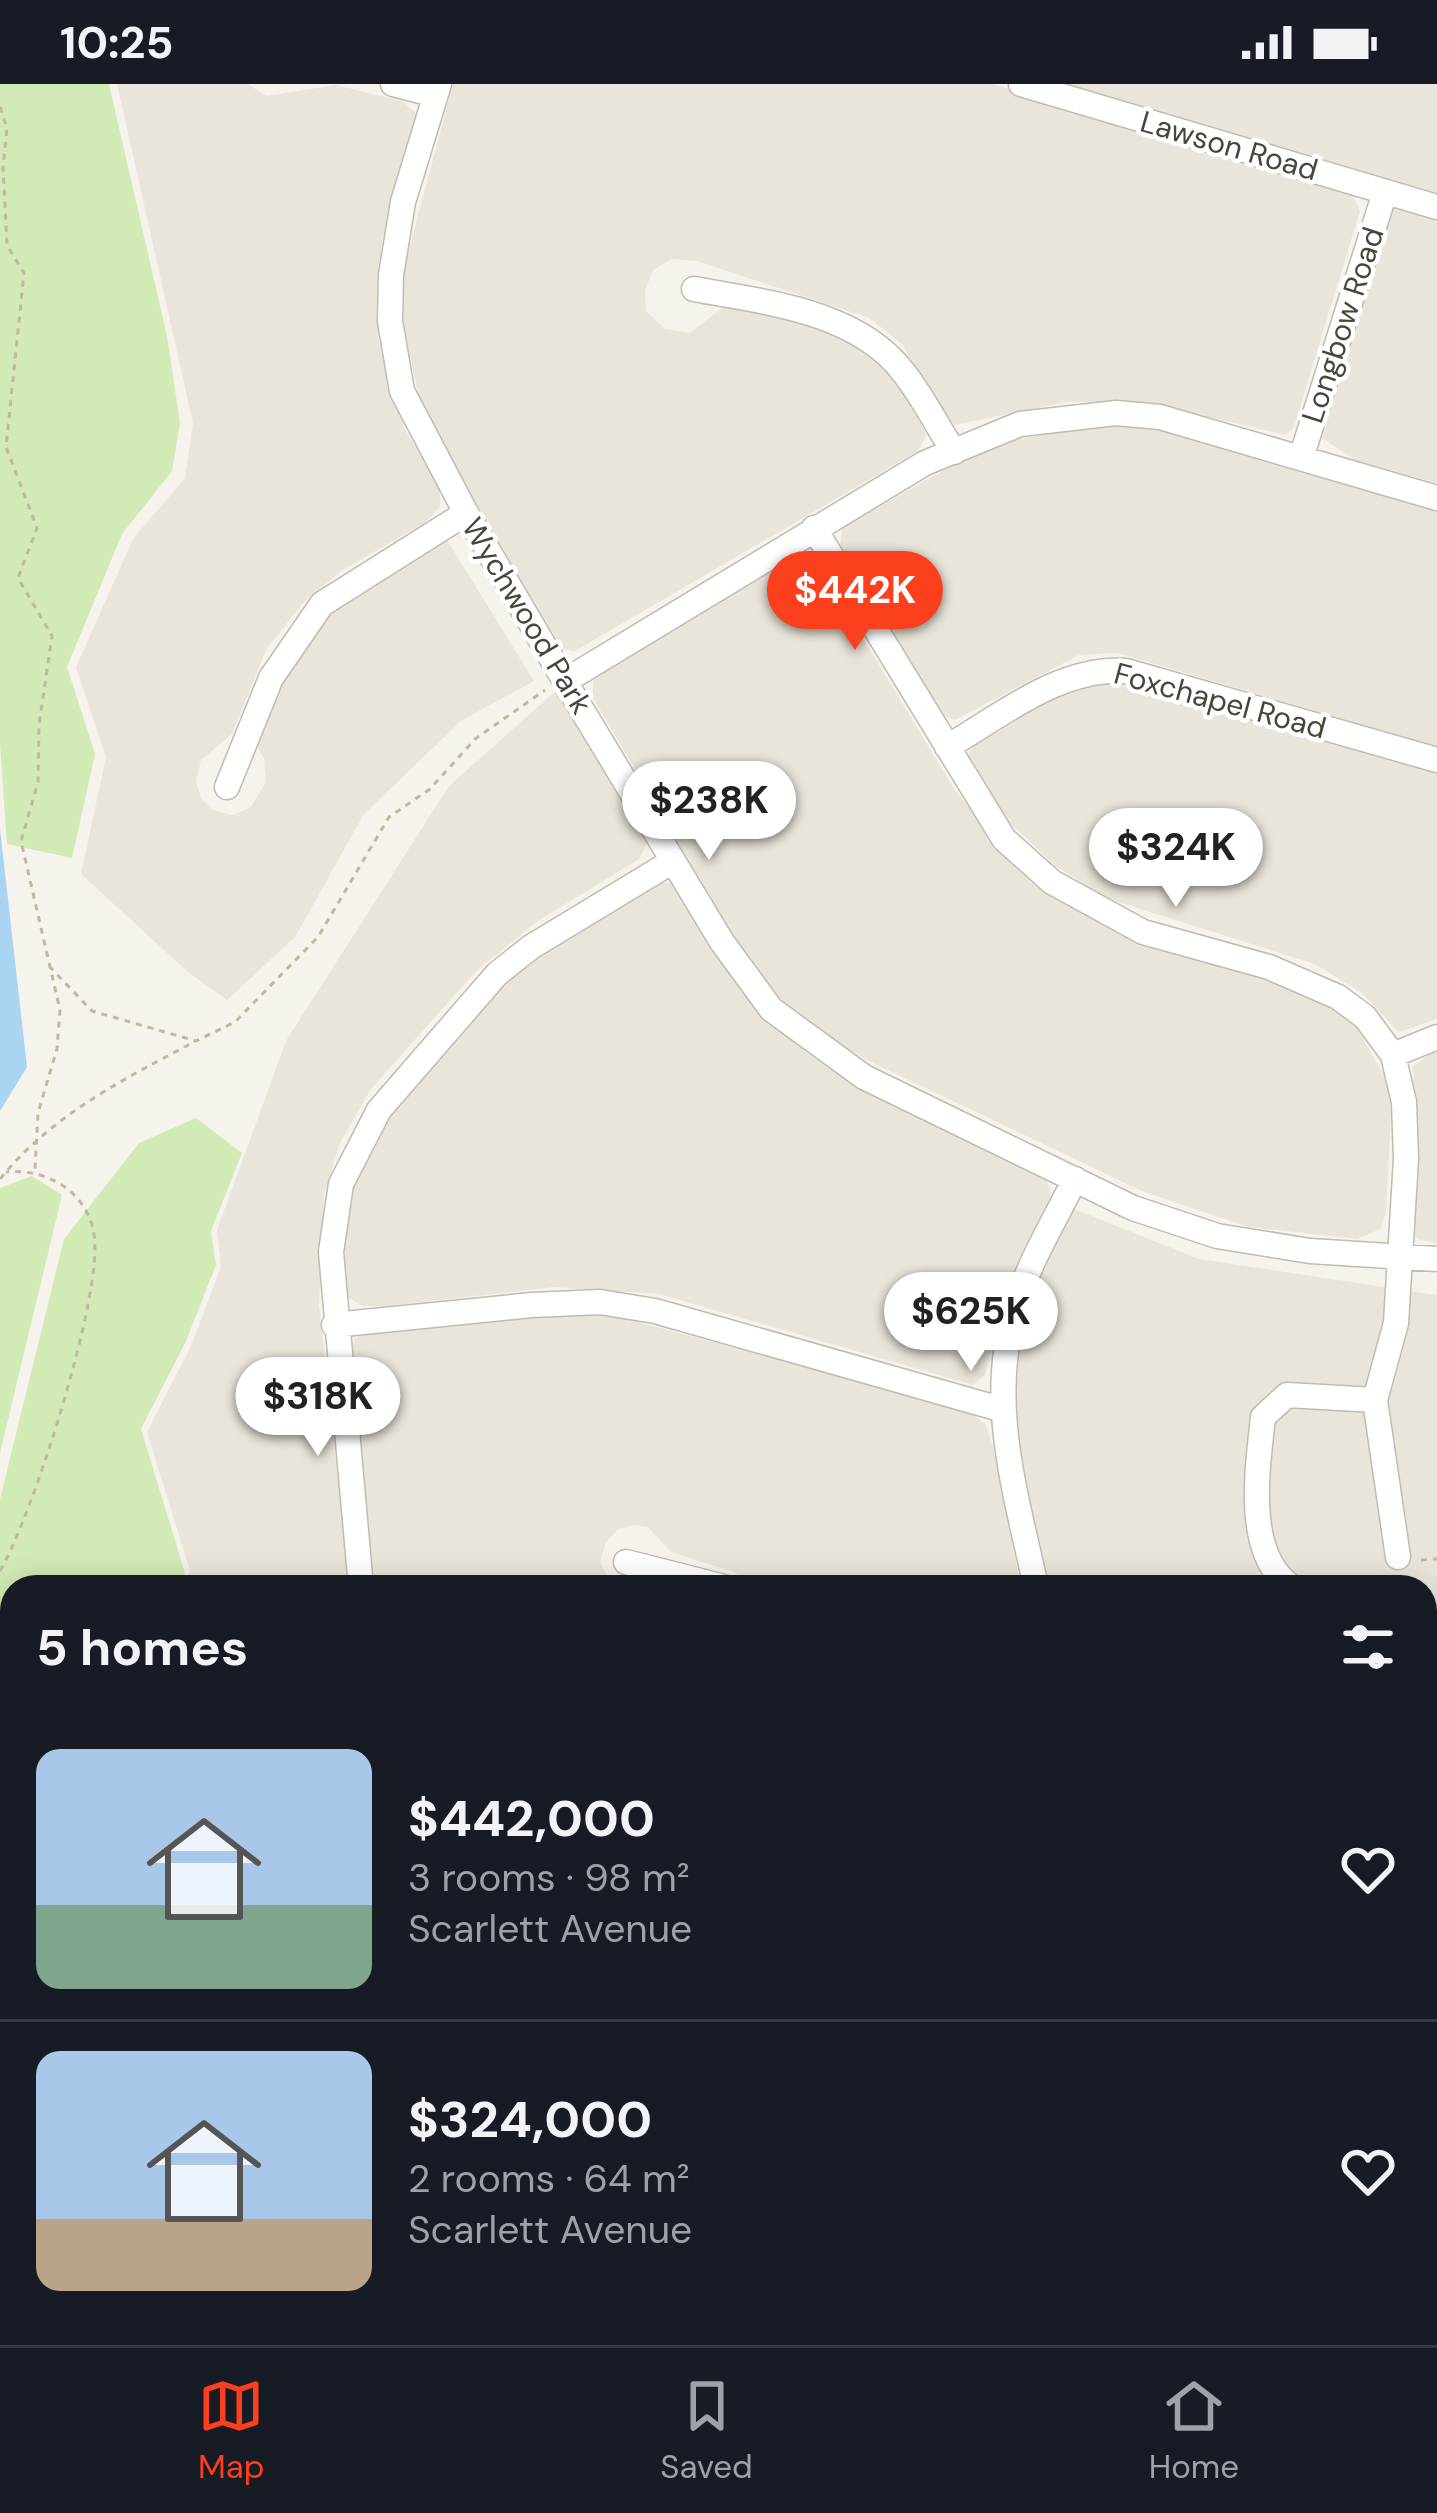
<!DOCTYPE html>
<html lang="en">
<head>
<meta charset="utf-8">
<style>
  :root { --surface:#171b24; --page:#20242c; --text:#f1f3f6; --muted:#9ea1a6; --line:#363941; --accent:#fc3f1d }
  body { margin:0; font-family:"DM Sans",sans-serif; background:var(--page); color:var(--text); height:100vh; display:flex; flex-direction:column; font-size:45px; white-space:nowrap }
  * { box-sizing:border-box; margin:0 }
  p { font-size:39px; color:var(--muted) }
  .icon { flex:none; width:66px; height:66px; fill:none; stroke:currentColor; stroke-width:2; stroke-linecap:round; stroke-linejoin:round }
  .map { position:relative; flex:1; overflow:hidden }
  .sheet { position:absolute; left:0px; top:1491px; width:1437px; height:771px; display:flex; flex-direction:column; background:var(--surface); border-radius:36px 36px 0 0; box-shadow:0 6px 30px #0003 }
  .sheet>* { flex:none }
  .price { position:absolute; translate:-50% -102px; padding:0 27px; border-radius:42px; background:#fff; color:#222; font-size:39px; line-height:78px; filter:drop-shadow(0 3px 6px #0008) }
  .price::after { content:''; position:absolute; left:50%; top:72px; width:36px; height:27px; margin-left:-18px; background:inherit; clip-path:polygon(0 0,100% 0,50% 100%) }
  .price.current { background:var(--accent); color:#fff }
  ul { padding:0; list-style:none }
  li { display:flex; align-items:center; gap:36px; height:300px; padding:0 36px }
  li+li { border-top:3px solid var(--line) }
  li span { display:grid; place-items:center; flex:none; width:336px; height:240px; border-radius:24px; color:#555 }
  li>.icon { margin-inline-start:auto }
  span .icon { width:144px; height:144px; fill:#fffc; stroke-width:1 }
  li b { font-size:51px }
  h2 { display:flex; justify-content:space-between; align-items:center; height:144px; padding:0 36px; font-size:51px }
  .status { display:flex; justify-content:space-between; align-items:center; height:84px; padding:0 60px; background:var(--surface); direction:ltr }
  .status svg { height:33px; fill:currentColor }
  .tabs { display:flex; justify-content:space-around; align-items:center; height:168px; border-top:3px solid var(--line); background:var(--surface); font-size:33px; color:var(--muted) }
  .tabs a { display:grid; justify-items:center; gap:6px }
  .tabs .current { color:var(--accent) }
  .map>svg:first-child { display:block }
  .residential { fill:#eae5da }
  .green { fill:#d2eab5 }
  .water { fill:#a9d4f2 }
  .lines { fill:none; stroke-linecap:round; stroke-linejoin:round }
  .stream { stroke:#a9d4f2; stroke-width:6 }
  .minor-casing { stroke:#c2bbae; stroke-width:27 }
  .path { stroke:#c4b79f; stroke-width:3; stroke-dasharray:6 6; stroke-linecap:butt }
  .minor { stroke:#fff; stroke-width:24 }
  .labels { text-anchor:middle; stroke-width:9; stroke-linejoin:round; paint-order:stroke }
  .street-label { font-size:30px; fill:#4b4439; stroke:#fff }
</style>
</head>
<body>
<div class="status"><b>10:25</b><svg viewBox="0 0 49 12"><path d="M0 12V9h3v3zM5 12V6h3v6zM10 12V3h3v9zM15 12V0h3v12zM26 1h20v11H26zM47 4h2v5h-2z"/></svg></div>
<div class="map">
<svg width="1437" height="2261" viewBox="0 0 1437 2261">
  <rect width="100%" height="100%" fill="#f6f3ec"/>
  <path class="residential" d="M 117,0 L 248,0 L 266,12 L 336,1 L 402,17 L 416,29 L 382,157 L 378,253 L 404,344 L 440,403 L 440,423 L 426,438 L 341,487 L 305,517 L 267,564 L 232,650 L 201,676 L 196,697 L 201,714 L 213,726 L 233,731 L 251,723 L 266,698 L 264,674 L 253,657 L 299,562 L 335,524 L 447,456 L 534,597 L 462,636 L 364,730 L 295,853 L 227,916 L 188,888 L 81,790 L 106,673 L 76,583 L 133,455 L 185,394 L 193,339 Z
    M 453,0 L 992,0 L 1349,105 L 1360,127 L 1294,343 L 1286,351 L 1143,318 L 1067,318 L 955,341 L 944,333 L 902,260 L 869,234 L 697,177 L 671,175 L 653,186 L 645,207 L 646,227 L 665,245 L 690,249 L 726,221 L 817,242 L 860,258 L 887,282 L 927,351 L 918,367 L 575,567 L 562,565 L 450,375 L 419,312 L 404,244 L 402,192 Z
    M 1067,0 L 1437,0 L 1437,109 Z
    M 1399,123 L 1437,134 L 1437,399 L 1355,376 L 1322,354 L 1390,126 Z
    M 1106,340 L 1178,349 L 1437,425 L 1437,663 L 1118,569 L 1079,571 L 955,636 L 940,630 L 840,463 L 842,444 L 990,360 Z
    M 793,473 L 807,473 L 820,483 L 954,705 L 1018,783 L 1048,807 L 1117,846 L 1326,914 L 1352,936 L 1388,998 L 1391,1031 L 1386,1128 L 1380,1145 L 1357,1155 L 1249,1143 L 1142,1107 L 867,976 L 821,949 L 778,913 L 739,862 L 593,614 L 593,598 L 599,587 Z
    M 1133,596 L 1437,687 L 1437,935 L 1399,948 L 1362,909 L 1315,880 L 1106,814 L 1054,781 L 1007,736 L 970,685 L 968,671 L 978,655 L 1070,602 Z
    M 559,604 L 648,757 L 639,775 L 538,837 L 476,887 L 371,1005 L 341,1057 L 324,1110 L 319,1221 L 350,1503 L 182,1503 L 190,1487 L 147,1348 L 191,1262 L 221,1183 L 217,1146 L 286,957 L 449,702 Z
    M 653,799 L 673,799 L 774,940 L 808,970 L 1045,1090 L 1052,1113 L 1001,1228 L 985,1291 L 973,1301 L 659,1210 L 554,1203 L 387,1222 L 363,1222 L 345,1212 L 344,1124 L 358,1080 L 388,1029 L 513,889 Z
    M 1437,964 L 1437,1159 L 1418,1155 L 1411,1144 L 1416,1064 L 1413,983 Z
    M 1074,1125 L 1199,1175 L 1437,1211 L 1437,1592 L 1425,1597 L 1425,1503 L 1048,1503 L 1011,1335 L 1018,1248 L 1031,1207 Z
    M 601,1228 L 969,1327 L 986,1341 L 993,1363 L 1021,1503 L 754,1503 L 734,1488 L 671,1468 L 648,1443 L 634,1441 L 618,1445 L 606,1458 L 600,1478 L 607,1491 L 622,1500 L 660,1497 L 694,1503 L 375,1503 L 350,1267 L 355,1255 L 366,1248 Z
    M 1437,1633 L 1437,1820 L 1425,1816 L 1425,1644 Z
    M 1425,1842 L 1437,1847 L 1437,2014 L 1425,2009 Z
    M 1425,2175 L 1437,2177 L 1437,2261 L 1284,2261 L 1253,2250 L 1425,2250 Z
    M 644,2250 L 750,2250 L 753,2261 L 637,2261 Z
    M 862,2250 L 938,2250 L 967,2261 L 847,2261 Z
    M 1037,2250 L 1251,2250 L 1228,2261 L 1076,2261 Z"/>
  <path class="green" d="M 0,0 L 109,0 L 167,252 L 180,339 L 172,387 L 122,450 L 67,583 L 95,670 L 72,774 L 7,760 L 0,661 Z
    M 196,1034 L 242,1069 L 211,1147 L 216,1181 L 186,1257 L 141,1345 L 185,1489 L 178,1503 L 12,1503 L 12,1682 L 0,1660 L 0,1415 L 64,1155 L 139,1059 Z
    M 32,1092 L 62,1111 L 0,1369 L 0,1104 Z
    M 0,1757 L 12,1761 L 12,1926 L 0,1914 Z
    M 0,2007 L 12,2018 L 12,2250 L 309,2250 L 314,2261 L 0,2261 Z
    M 1425,2025 L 1437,2029 L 1437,2141 L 1425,2137 Z
    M 377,2250 L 634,2250 L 635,2253 L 629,2261 L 379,2261 Z"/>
  <path class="water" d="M 0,745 L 27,983 L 0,1027 Z
    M 0,1944 L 12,1953 L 12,2003 L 0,1992 Z"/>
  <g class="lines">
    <path class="stream" d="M 1425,2052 L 1437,2057"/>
    <defs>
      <path id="minor" d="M 393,0 L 435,11
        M 439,0 L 403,118 L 391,191 L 390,237 L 402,307 L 466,429 L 576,616 L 722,858 L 771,925 L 864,993 L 1133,1124 L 1217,1152 L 1310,1167 L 1437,1175
        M 1021,0 L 1437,123
        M 694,205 C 764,218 858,227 904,289 C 923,313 937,342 954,368
        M 1301,374 L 1385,108
        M 814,444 L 1004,755 L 1052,798 L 1143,848 L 1269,883 L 1338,913 L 1365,933 L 1393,971 L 1404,1018 L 1406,1075 L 1396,1239 L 1375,1316 L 1287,1311 L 1263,1333 C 1258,1382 1243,1471 1292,1503
        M 565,597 L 925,379 L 1020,340 L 1116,329 L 1160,333 L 1437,414
        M 947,663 C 1002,631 1061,582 1126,587 L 1437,676
        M 227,703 L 271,594 L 322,520 L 466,429
        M 1393,971 L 1437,953
        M 334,1241 L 532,1221 L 600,1218 L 655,1227 L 1000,1325
        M 1375,1316 L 1398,1473
        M 626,1478 L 724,1503
        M 361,1503 L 331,1168 L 341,1100 L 379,1026 L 497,890 L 531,863 L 673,777
        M 1036,1503 C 1016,1409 986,1317 1016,1221 C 1029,1178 1055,1136 1075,1095
        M 1425,1632 L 1437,1621
        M 1425,1825 L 1437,1830
        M 1425,2162 L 1437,2166
        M 975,2250 L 1018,2261"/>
    </defs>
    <use href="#minor" class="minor-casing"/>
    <path class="path" d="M 0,23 L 7,44 L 3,83 L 7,161 L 24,189 L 6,363 L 37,444 L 18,494 L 52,552 L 39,641 L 38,698 L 21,757 L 60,926 L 57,965 L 38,1029 L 35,1085
      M 49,882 L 92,927 L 196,957 L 235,938 L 318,853 L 389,733 L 430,705 L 475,655 L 545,606
      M 0,1095 C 52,1031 122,996 194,958
      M 1421,1476 L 1437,1475
      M 0,1487 C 32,1433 104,1210 94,1150 C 87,1107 46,1084 6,1088
      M 1378,1503 L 1392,1494
      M 0,1685 L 12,1697
      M 0,1745 L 12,1749
      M 0,1888 L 12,1897
      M 0,2066 L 12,2073
      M 213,2250 L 216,2261
      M 466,2261 L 472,2250"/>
    <use href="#minor" class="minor"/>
  </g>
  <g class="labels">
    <g class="street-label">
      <text transform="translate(1229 62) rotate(16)" y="10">Lawson Road</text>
      <text transform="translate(1343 241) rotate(-72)" y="10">Longbow Road</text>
      <text transform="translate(527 532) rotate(59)" y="10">Wychwood Park</text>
      <text transform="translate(1220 617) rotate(15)" y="10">Foxchapel Road</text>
    </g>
  </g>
</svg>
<b class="price current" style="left:855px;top:569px">$442K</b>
<b class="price" style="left:709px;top:779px">$238K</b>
<b class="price" style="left:1176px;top:826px">$324K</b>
<b class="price" style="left:971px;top:1290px">$625K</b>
<b class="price" style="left:318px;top:1375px">$318K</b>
<section class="sheet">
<h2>5 homes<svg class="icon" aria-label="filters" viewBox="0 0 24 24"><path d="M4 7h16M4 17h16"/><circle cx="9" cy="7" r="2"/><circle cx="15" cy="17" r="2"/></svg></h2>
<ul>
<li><span style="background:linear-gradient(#a9c7e8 65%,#7fa58c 0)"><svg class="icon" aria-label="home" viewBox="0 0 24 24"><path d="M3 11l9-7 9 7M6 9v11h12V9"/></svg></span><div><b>$442,000</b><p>3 rooms · 98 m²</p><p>Scarlett Avenue</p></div><svg class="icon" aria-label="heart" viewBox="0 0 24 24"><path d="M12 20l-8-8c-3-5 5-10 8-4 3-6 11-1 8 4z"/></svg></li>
<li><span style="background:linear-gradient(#a9c7e8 70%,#b9a48a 0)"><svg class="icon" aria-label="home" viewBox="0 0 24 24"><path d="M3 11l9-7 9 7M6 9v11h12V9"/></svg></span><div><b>$324,000</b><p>2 rooms · 64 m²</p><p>Scarlett Avenue</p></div><svg class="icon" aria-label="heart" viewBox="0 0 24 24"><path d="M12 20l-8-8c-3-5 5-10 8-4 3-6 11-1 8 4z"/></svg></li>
</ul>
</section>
</div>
<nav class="tabs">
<a class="current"><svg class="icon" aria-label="map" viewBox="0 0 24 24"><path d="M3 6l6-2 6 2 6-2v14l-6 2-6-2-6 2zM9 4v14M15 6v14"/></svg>Map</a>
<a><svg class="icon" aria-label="saved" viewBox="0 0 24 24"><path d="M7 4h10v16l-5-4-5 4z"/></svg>Saved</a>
<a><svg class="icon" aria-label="home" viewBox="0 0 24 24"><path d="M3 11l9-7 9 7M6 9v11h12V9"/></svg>Home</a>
</nav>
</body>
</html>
